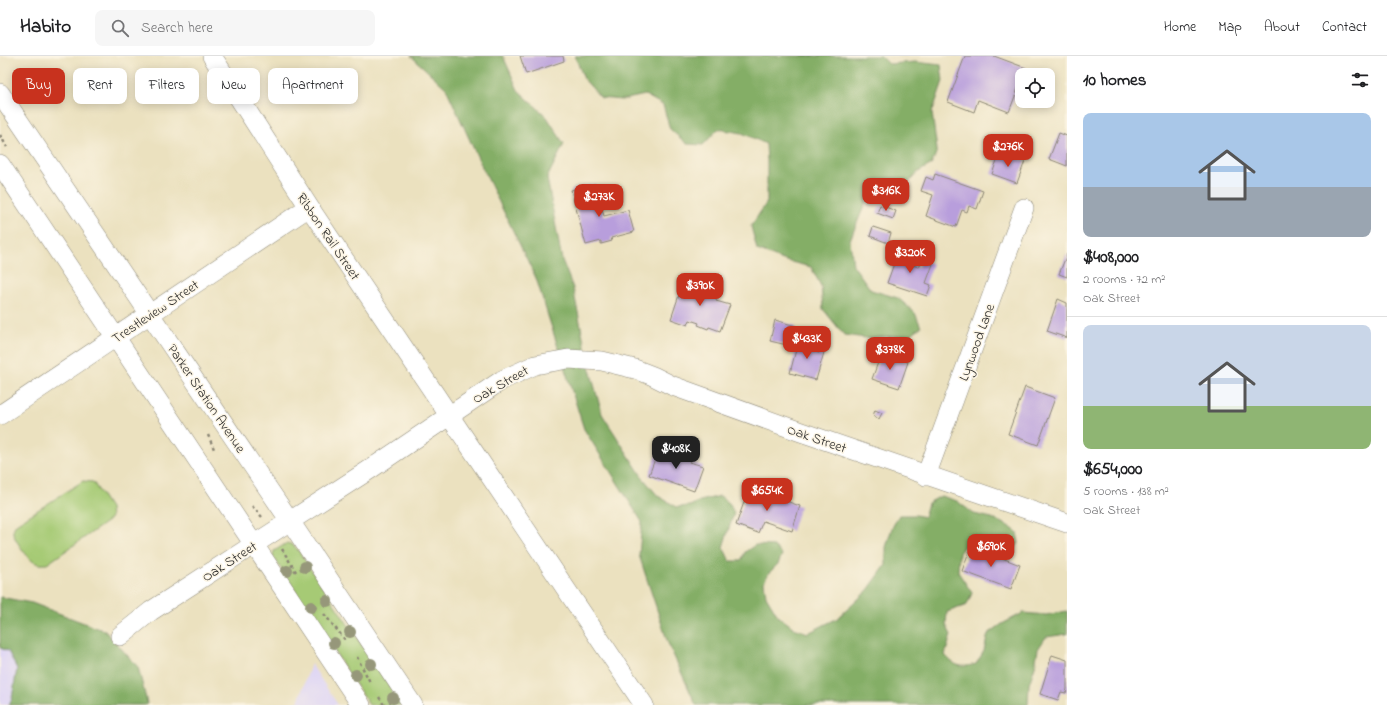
<!DOCTYPE html>
<html lang="en">
<head>
<meta charset="utf-8">
<style>
  :root { --surface:#fff; --page:#f6f6f6; --text:#202124; --muted:#757577; --line:#e0e0e0; --accent:#c8321e }
  body { margin:0; font-family:"Indie Flower",sans-serif; background:var(--page); color:var(--text); height:100vh; display:flex; flex-direction:column; font-size:15px; white-space:nowrap }
  * { box-sizing:border-box; margin:0 }
  p { font-size:13px; color:var(--muted) }
  .icon { flex:none; width:22px; height:22px; fill:none; stroke:currentColor; stroke-width:2; stroke-linecap:round; stroke-linejoin:round }
  .map { position:relative; flex:1; overflow:hidden }
  .side { display:flex; flex-direction:column; background:var(--surface); width:320px }
  .side>* { flex:none }
  .banner { position:absolute; left:12px; top:12px; width:380px; height:36px; display:flex; gap:8px }
  .fabs { position:absolute; left:1015px; top:12px; display:grid; gap:8px }
  .fabs a { display:grid; place-items:center; width:40px; height:40px; border-radius:8px; background:var(--surface); box-shadow:0 2px 10px #0003; font-size:20px }
  .price { position:absolute; translate:-50% -34px; padding:0 9px; border-radius:8px; background:var(--accent); color:#fff; font-size:13px; line-height:26px; filter:drop-shadow(0 1px 2px #0008) }
  .price::after { content:''; position:absolute; left:50%; top:24px; width:12px; height:9px; margin-left:-6px; background:inherit; clip-path:polygon(0 0,100% 0,50% 100%) }
  .price.current { background:#222; color:#fff }
  ul { padding:0; list-style:none }
  li { display:grid; align-content:center; gap:8px; height:212px; padding:0 16px }
  li+li { border-top:1px solid var(--line) }
  li span { display:grid; place-items:center; height:124px; border-radius:8px; color:#555 }
  li>.icon { margin-inline-start:auto }
  span .icon { width:72px; height:72px; fill:#fffc; stroke-width:1 }
  li b { font-size:17px }
  h2 { display:flex; justify-content:space-between; align-items:center; height:48px; padding:0 16px; font-size:17px }
  .chip { padding:0 14px; border-radius:8px; background:var(--surface); box-shadow:0 2px 10px #0003; font-size:14px; line-height:36px }
  .chip.current { background:var(--accent); color:#fff }
  header { display:flex; align-items:center; gap:24px; box-sizing:border-box; height:56px; padding:0 20px; background:var(--surface); border-bottom:1px solid var(--line) }
  header strong { font-size:19px }
  nav { display:flex; gap:22px; margin-inline-start:auto; font-size:14px }
  .search { width:280px; height:36px; background:var(--page); display:flex; align-items:center; gap:10px; box-sizing:border-box; padding:0 14px; border-radius:8px; color:var(--muted); font-size:15px }
  main { display:flex; flex:1; min-height:0 }
  .map>svg:first-child { display:block }
  .built { fill:#ded5f5 }
  .green { fill:#a6ca74; stroke:#687a50 }
  .forest { fill:#84ae66; stroke:#586c48 }
  .building { fill:#b89edc }
  .lines { fill:none; stroke-linecap:round; stroke-linejoin:round }
  .minor-casing { stroke:#8b8675; stroke-width:20 }
  .path { stroke:#8b8675; stroke-width:2.5; stroke-dasharray:3 3; stroke-linecap:butt }
  .minor { stroke:#fff; stroke-width:19 }
  .tree { fill:#96977a }
  .labels { text-anchor:middle; stroke-width:3; stroke-linejoin:round; paint-order:stroke }
  .street-label { font-size:14px; fill:#2b2b2b; stroke:#fcf5e5 }
</style>
</head>
<body>
<header>
<strong>Habito</strong>
<div class="search"><svg class="icon" aria-label="search" viewBox="0 0 24 24"><circle cx="10" cy="10" r="6"/><path d="M15 15l6 6"/></svg>Search here</div>
<nav><a>Home</a><a>Map</a><a>About</a><a>Contact</a></nav>
</header>
<main>
<div class="map">
<svg width="1067" height="649" viewBox="0 0 1067 649">
  <rect width="100%" height="100%" fill="#fcf5e5"/>
  <filter id="ink" filterUnits="userSpaceOnUse"><feTurbulence type="fractalNoise" baseFrequency=".025" numOctaves="2"/><feDisplacementMap in="SourceGraphic" scale="8" xChannelSelector="R" yChannelSelector="G"/><feConvolveMatrix kernelMatrix="1 2 1 2 8 2 1 2 1" color-interpolation-filters="sRGB"/></filter>
  <filter id="wash" filterUnits="userSpaceOnUse"><feTurbulence type="fractalNoise" baseFrequency=".012" numOctaves="4" result="noise"/><feDisplacementMap in="SourceGraphic" scale="16" xChannelSelector="R" yChannelSelector="G"/><feGaussianBlur stdDeviation="0.9" result="paint"/><feColorMatrix in="noise" values="0 0 0 0 0 0 0 0 0 0 0 0 0 0 0 0 0 1.4 0 .05"/><feComposite in="paint" operator="in"/></filter>
  <g filter="url(#wash)">
    <rect width="100%" height="100%" fill="#ebe1bf"/>
    <path class="built" d="M 0,592 L 8,594 L 40,636 L 36,649 L 0,649 Z
      M 311,608 L 338,649 L 297,649 Z"/>
    <path class="green" d="M 83,425 L 93,426 L 110,452 L 111,461 L 108,465 L 47,508 C 42,508 39,509 34,506 C 29,504 14,483 13,477 C 13,474 14,471 16,468 Z
      M 287,487 L 293,489 L 298,494 L 402,649 L 369,649 L 273,500 L 274,495 Z"/>
    <path class="forest" d="M 411,0 L 503,0 L 518,34 L 547,61 L 564,88 L 547,122 L 562,204 L 573,232 L 589,310 L 602,358 L 643,422 L 658,440 L 677,451 L 690,450 L 700,445 L 720,440 L 729,447 L 734,457 L 723,491 L 730,505 L 741,505 L 745,496 L 755,489 L 774,490 L 782,499 L 778,508 L 769,517 L 764,526 L 766,540 L 778,560 L 794,572 L 808,577 L 838,562 L 868,534 L 886,509 L 886,491 L 892,472 L 899,459 L 916,459 L 924,461 L 928,447 L 941,440 L 957,445 L 974,458 L 992,462 L 1010,471 L 1017,476 L 1019,487 L 1014,494 L 972,479 L 959,497 L 958,516 L 972,537 L 967,549 L 947,556 L 946,569 L 951,579 L 945,599 C 955,611 962,612 976,608 L 984,595 L 988,578 L 1002,568 L 1023,557 L 1046,559 L 1067,555 L 1067,578 L 1046,581 L 1038,593 L 1035,610 L 1029,628 L 1028,649 L 696,649 L 668,587 L 639,499 L 642,466 L 584,373 L 536,222 L 483,113 L 446,32 Z
      M 575,0 L 881,0 L 889,8 L 915,6 L 941,9 L 943,25 L 932,57 L 937,94 L 932,108 L 918,116 L 904,132 L 889,138 L 869,138 L 850,184 L 853,209 L 871,234 L 898,242 L 915,257 L 921,271 L 910,279 L 866,282 L 844,279 L 823,253 L 821,230 L 811,211 L 783,204 L 757,194 L 751,170 L 767,146 L 767,105 L 766,88 L 742,77 L 718,73 L 703,89 L 687,88 L 670,73 L 663,49 L 645,39 L 622,44 L 601,42 L 584,23 Z
      M 0,541 L 32,547 L 105,575 L 138,611 L 147,647 L 146,649 L 9,649 L 12,642 L 17,613 L 8,595 L 0,592 Z"/>
    <g id="blocks">
      <path class="building" d="M 520,0 L 563,0 L 564,5 L 526,18 Z
        M 965,0 L 994,0 L 1026,12 L 1023,19 L 1022,19 L 1022,22 L 1009,56 L 978,44 L 974,56 L 948,46 Z
        M 1059,77 L 1067,80 L 1067,110 L 1049,103 Z
        M 1000,96 L 1025,105 L 1017,127 L 992,118 Z
        M 935,118 L 983,135 L 977,153 L 969,150 L 967,156 L 962,154 L 956,171 L 926,160 L 933,139 L 921,135 L 926,121 L 933,124 Z
        M 595,128 L 604,160 L 628,154 L 634,176 L 611,182 L 612,185 L 601,188 L 601,185 L 586,189 L 571,134 Z
        M 880,149 L 896,155 L 893,163 L 877,157 Z
        M 873,171 L 891,177 L 888,187 L 870,180 Z
        M 900,191 L 913,196 L 909,208 L 919,211 L 922,204 L 933,208 L 926,227 L 931,229 L 927,240 L 887,227 Z
        M 1067,198 L 1067,221 L 1059,218 Z
        M 684,224 L 719,237 L 716,245 L 730,249 L 720,275 L 709,271 L 708,273 L 698,269 L 699,267 L 690,264 L 688,269 L 671,263 Z
        M 1058,243 L 1067,247 L 1067,282 L 1047,275 Z
        M 775,264 L 796,270 L 791,290 L 770,285 Z
        M 799,282 L 813,285 L 811,294 L 819,297 L 820,292 L 825,293 L 816,324 L 790,317 Z
        M 891,299 L 908,306 L 899,332 L 872,323 L 880,301 L 889,304 Z
        M 1025,331 L 1055,342 L 1038,389 L 1008,378 Z
        M 875,354 L 882,357 L 879,363 L 873,360 Z
        M 658,395 L 667,398 L 668,395 L 691,403 L 689,406 L 703,410 L 694,435 L 649,419 Z
        M 749,432 L 800,450 L 792,475 L 763,465 L 758,477 L 736,469 Z
        M 971,490 L 1020,509 L 1011,533 L 962,515 Z
        M 1052,599 L 1067,604 L 1067,633 L 1066,637 L 1061,636 L 1058,644 L 1040,638 Z"/>
    </g>
  </g>
  <g filter="url(#ink)">
    <use href="#blocks" fill-opacity="0" stroke="#8b8675" stroke-width="1"/>
    <g class="lines">
      <defs>
        <path id="minor" d="M 212,0 L 309,151 L 644,649
          M 0,37 L 290,465 L 413,649
          M 0,108 L 361,649
          M 0,359 L 309,151
          M 926,420 L 1024,152
          M 120,580 L 151,555 L 369,414 L 502,324 L 535,309 L 568,303 L 602,305 L 635,313 L 653,320 L 673,330 L 801,376 L 1067,467"/>
      </defs>
      <use href="#minor" class="minor-casing"/>
      <path class="path" d="M 0,79 L 7,91
        M 208,379 L 214,393
        M 252,450 L 262,461
        M 282,493 L 296,516
        M 324,558 L 346,585
        M 357,601 L 370,626
        M 379,641 L 384,649"/>
      <use href="#minor" class="minor"/>
    </g>
    <g class="tree">
      <circle cx="305" cy="511" r="6"/>
      <circle cx="287" cy="515" r="6"/>
      <circle cx="327" cy="545" r="6"/>
      <circle cx="311" cy="551" r="6"/>
      <circle cx="350" cy="576" r="6"/>
      <circle cx="334" cy="587" r="6"/>
      <circle cx="371" cy="608" r="6"/>
      <circle cx="356" cy="619" r="6"/>
      <circle cx="393" cy="642" r="6"/>
    </g>
  </g>
  <g class="labels">
    <g class="street-label">
      <text transform="translate(329 180) rotate(56)" y="5">Ribbon Rail Street</text>
      <text transform="translate(155 255) rotate(-34)" y="5">Trestleview Street</text>
      <text transform="translate(976 286) rotate(-70)" y="5">Lynwood Lane</text>
      <text transform="translate(500 328) rotate(-30)" y="5">Oak Street</text>
      <text transform="translate(207 342) rotate(56)" y="5">Parker Station Avenue</text>
      <text transform="translate(817 382) rotate(19)" y="5">Oak Street</text>
      <text transform="translate(229 505) rotate(-33)" y="5">Oak Street</text>
    </g>
  </g>
</svg>
<div class="fabs">
<a><svg class="icon" aria-label="locate" viewBox="0 0 24 24"><circle cx="12" cy="12" r="6"/><path d="M12 2v4M12 18v4M2 12h4M18 12h4"/></svg></a>
</div>
<b class="price" style="left:1008px;top:112px">$276K</b>
<b class="price" style="left:886px;top:156px">$316K</b>
<b class="price" style="left:599px;top:162px">$273K</b>
<b class="price" style="left:910px;top:218px">$320K</b>
<b class="price" style="left:700px;top:251px">$390K</b>
<b class="price" style="left:807px;top:304px">$433K</b>
<b class="price" style="left:890px;top:315px">$378K</b>
<b class="price current" style="left:676px;top:414px">$408K</b>
<b class="price" style="left:767px;top:456px">$654K</b>
<b class="price" style="left:991px;top:512px">$690K</b>
<div class="banner">
<a class="chip current">Buy</a>
<a class="chip">Rent</a>
<a class="chip">Filters</a>
<a class="chip">New</a>
<a class="chip">Apartment</a>
</div>
</div>
<section class="side">
<h2>10 homes<svg class="icon" aria-label="filters" viewBox="0 0 24 24"><path d="M4 7h16M4 17h16"/><circle cx="9" cy="7" r="2"/><circle cx="15" cy="17" r="2"/></svg></h2>
<ul>
<li><span style="background:linear-gradient(#a9c7e8 60%,#9aa5b1 0)"><svg class="icon" aria-label="home" viewBox="0 0 24 24"><path d="M3 11l9-7 9 7M6 9v11h12V9"/></svg></span><div><b>$408,000</b><p>2 rooms · 72 m²</p><p>Oak Street</p></div></li>
<li><span style="background:linear-gradient(#c9d6e8 65%,#8fb573 0)"><svg class="icon" aria-label="home" viewBox="0 0 24 24"><path d="M3 11l9-7 9 7M6 9v11h12V9"/></svg></span><div><b>$654,000</b><p>5 rooms · 138 m²</p><p>Oak Street</p></div></li>
</ul>
</section>
</main>
</body>
</html>
